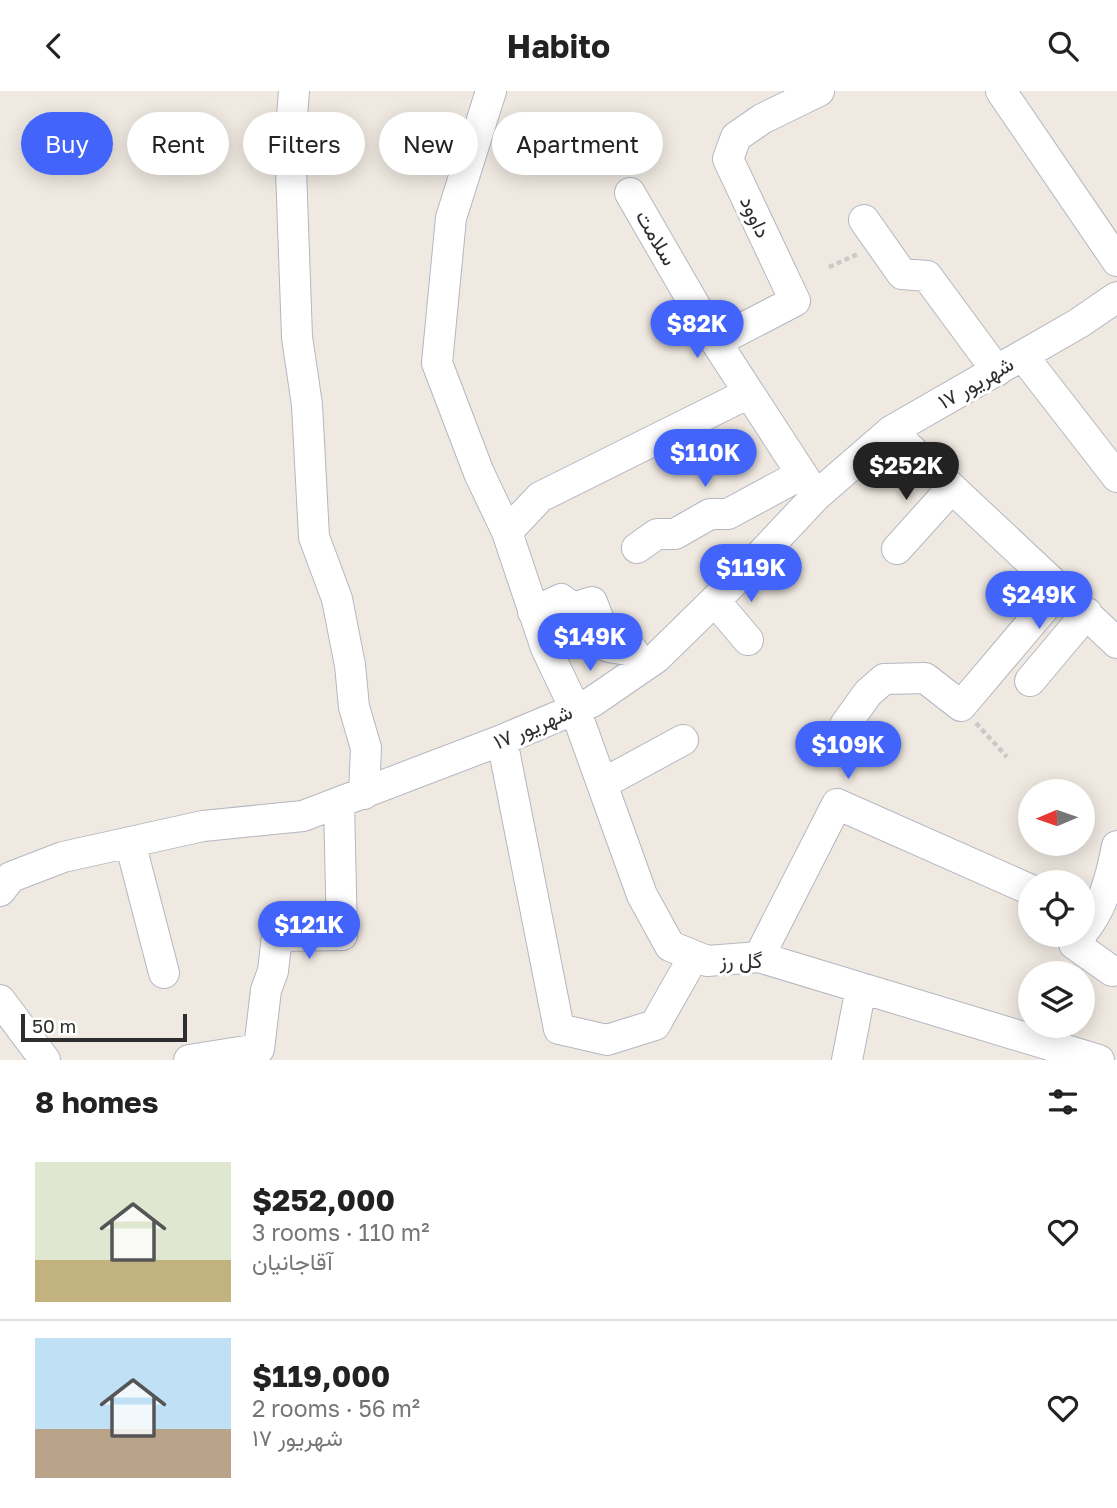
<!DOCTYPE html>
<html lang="en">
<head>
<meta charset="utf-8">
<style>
  :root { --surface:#fff; --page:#f2f2f2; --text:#222; --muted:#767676; --line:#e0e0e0; --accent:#4264fb }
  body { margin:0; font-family:"Golos Text",Vazirmatn,sans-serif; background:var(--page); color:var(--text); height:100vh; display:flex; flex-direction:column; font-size:26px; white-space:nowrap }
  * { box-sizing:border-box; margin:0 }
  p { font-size:23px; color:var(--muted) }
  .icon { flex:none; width:38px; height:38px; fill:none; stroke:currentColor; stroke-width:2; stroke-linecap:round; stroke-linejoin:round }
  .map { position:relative; height:969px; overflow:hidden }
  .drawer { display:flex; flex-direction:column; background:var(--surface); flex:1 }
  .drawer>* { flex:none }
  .guide { position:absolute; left:21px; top:21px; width:700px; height:63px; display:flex; gap:14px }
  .needle { width:46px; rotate:268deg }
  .fabs { position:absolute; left:1018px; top:688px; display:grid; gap:14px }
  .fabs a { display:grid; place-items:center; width:77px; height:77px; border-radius:50%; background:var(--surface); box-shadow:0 4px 18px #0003; font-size:35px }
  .scale { position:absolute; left:21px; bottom:18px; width:166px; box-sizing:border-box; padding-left:7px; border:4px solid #2e2e2e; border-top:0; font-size:19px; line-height:24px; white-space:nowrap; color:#2e2e2e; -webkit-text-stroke:5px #fff; paint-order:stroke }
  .price { position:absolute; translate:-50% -60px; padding:0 16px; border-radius:24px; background:var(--accent); color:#fff; font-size:23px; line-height:46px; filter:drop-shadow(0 2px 4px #0008) }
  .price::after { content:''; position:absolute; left:50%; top:42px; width:21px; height:16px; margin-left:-10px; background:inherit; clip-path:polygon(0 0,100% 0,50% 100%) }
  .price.current { background:#222; color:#fff }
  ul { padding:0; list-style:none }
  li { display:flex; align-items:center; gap:21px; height:175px; padding:0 35px }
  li+li { border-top:2px solid var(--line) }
  li span { display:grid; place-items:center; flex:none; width:196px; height:140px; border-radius:0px; color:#555 }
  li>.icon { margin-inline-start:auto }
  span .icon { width:84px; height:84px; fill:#fffc; stroke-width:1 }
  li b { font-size:30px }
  h2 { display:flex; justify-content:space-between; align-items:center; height:84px; padding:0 35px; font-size:30px }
  .tag { padding:0 24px; border-radius:32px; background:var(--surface); box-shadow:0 4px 18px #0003; font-size:24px; line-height:63px }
  .tag.current { background:var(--accent); color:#fff }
  header { display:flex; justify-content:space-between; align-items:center; height:91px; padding:0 35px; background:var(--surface); font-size:32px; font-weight:700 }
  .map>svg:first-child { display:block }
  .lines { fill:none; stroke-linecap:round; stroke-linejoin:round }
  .minor-casing { stroke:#b4b7c1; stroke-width:32 }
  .path { stroke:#c9c9c9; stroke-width:4.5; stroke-dasharray:5 3.5; stroke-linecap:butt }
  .minor { stroke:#fff; stroke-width:30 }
  .labels { text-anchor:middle; stroke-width:6; stroke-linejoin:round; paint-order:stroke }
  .street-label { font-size:21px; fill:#2e2e2e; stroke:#fff }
</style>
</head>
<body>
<header><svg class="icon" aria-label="back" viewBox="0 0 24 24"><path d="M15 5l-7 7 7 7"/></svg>Habito<svg class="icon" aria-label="search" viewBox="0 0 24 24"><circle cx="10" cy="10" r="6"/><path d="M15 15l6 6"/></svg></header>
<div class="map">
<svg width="1117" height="969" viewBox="0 0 1117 969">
  <rect width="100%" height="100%" fill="#efe9e1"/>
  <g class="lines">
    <defs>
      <path id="minor" d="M 294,0 L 290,51 L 297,246 L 307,314 L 314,446 L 337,508 L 350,574 L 354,616 L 366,657 L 364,703
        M 491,0 L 451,127 L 437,272 L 479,382 L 507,441
        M 1001,0 L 1117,170
        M 630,102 L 716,251 L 816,405
        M 864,129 L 902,183 L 927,185 L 997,280
        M 716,251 L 795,210 L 728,68 L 736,46 L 762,28 L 819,0
        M 1023,265 L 1117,386
        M 749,302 L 540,406 L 507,441 L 546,557 L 575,618 L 642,804 L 670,855 L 707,870 L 759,866 L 1099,969
        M 891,340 L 1117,552
        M 637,457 L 657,443 L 675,443 L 710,423 L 728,423 L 802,383
        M 897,458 L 952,397
        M 715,510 L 748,549
        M 533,521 L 561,508 L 573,517 L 592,511 L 609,556 L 633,560 L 640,578
        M 1030,590 L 1087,522
        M 845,634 L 868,602 L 884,588 L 925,587 L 961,615 L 1060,498
        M 502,649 L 559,938 L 607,949 L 655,934 L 694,865
        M 602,693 L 683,649
        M 130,751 L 164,882
        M 0,800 L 11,786 L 63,766 L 203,735 L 303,725 L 502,649 L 592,611 L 656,567 L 753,472 L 816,405 L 891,340 L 1079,232 L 1117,206
        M 1083,841 C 1103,817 1111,786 1117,755
        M 1082,844 L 1074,853 L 1112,880
        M 759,866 L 837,713 L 1031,799
        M 0,909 L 45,969
        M 189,969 L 259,958 L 266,899 L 273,880 L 277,845 L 342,844 L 339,712
        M 847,969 L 861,897"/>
    </defs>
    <use href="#minor" class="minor-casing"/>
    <path class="path" d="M 829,176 L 858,163
      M 976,632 L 1007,666"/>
    <use href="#minor" class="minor"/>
  </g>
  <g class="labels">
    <g class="street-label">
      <text transform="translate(755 126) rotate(65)" y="7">داوود</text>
      <text transform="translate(656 147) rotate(60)" y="7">سلامت</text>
      <text transform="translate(976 292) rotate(-30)" y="7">۱۷ شهریور</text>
      <text transform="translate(533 636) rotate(-23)" y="7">۱۷ شهریور</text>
      <text x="741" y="877">گل رز</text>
    </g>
  </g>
</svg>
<div class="fabs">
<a><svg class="needle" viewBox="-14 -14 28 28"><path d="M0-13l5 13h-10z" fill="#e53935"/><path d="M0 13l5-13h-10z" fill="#767676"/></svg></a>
<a><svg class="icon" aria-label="locate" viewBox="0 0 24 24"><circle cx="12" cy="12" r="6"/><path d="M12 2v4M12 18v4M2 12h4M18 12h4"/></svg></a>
<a><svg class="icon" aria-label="layers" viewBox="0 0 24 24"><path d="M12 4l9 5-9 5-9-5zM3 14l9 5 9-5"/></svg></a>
</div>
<div class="scale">50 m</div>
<b class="price" style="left:697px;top:269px">$82K</b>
<b class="price" style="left:705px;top:398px">$110K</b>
<b class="price current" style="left:906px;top:411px">$252K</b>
<b class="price" style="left:751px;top:513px">$119K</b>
<b class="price" style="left:1039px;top:540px">$249K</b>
<b class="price" style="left:590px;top:582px">$149K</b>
<b class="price" style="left:848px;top:690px">$109K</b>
<b class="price" style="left:309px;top:870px">$121K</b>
<div class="guide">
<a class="tag current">Buy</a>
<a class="tag">Rent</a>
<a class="tag">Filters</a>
<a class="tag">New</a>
<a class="tag">Apartment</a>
</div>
</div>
<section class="drawer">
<h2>8 homes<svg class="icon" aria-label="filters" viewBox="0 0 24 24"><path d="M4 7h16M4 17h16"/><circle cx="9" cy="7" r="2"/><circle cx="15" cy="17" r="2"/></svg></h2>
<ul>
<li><span style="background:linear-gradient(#dfe7d0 70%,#c2b280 0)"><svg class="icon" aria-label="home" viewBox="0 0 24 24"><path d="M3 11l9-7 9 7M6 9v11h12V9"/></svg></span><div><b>$252,000</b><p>3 rooms · 110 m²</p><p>آقاجانیان</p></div><svg class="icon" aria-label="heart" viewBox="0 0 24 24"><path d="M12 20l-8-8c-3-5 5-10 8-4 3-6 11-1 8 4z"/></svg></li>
<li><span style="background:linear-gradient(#bfe0f5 65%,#b9a48a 0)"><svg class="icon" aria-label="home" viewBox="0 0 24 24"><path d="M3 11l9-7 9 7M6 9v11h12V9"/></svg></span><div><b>$119,000</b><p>2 rooms · 56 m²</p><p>۱۷ شهریور</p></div><svg class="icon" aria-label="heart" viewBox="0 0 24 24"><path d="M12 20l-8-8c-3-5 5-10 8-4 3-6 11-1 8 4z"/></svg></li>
</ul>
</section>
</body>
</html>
